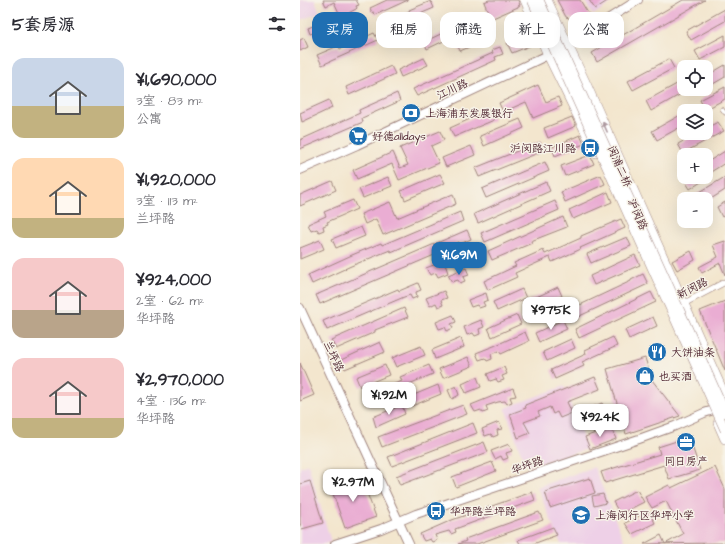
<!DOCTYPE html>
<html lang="zh">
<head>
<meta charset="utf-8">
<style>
  :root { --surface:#fff; --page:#f2f2f3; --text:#2b2b33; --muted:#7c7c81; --accent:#1f6fb2 }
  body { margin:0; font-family:"Architects Daughter","LXGW WenKai TC",sans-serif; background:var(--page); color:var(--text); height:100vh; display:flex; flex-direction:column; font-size:15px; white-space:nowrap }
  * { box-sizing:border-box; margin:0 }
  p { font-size:13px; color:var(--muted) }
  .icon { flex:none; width:22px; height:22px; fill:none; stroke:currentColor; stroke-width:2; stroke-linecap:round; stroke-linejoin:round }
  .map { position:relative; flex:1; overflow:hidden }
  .drawer { display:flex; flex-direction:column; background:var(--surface); width:300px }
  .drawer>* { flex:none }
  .top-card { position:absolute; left:12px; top:12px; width:353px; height:36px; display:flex; gap:8px }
  .buttons { position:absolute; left:377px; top:60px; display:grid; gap:8px }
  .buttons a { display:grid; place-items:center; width:36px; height:36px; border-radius:8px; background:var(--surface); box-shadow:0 4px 16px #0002; font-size:20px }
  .price { position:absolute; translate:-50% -34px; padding:0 9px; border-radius:8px; background:#fff; color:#222; font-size:13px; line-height:26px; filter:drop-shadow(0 1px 2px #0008) }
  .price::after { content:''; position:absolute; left:50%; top:24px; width:12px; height:9px; margin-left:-6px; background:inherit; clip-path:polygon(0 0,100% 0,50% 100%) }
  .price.on { background:var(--accent); color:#fff }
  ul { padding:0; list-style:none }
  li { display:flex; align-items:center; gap:12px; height:100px; padding:0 12px }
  li span { display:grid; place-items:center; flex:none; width:112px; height:80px; border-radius:12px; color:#555 }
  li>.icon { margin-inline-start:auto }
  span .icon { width:48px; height:48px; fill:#fffc; stroke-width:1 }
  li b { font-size:17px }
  h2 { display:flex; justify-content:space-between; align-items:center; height:48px; padding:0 12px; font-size:17px }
  .pill { padding:0 14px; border-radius:12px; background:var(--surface); box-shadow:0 4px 16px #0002; font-size:14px; line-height:36px }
  .pill.on { background:var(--accent); color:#fff }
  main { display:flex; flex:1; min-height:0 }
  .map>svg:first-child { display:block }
  .built { fill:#eed0e7 }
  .building { fill:#eaadd3 }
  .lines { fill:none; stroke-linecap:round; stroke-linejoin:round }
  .lane-casing { stroke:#9e827c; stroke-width:4.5 }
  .street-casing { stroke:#9e827c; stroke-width:7 }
  .secondary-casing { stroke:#9e827c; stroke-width:10 }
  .primary-casing { stroke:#9e827c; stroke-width:10 }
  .lane { stroke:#fff; stroke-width:3 }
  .street { stroke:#fff; stroke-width:5.5 }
  .secondary { stroke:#fff; stroke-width:8 }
  .primary { stroke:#fff; stroke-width:9 }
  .rail { stroke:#4a1f2b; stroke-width:1.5 }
  .primary-bridge-casing { stroke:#9e827c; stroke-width:10; stroke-linecap:butt }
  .primary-bridge { stroke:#fff; stroke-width:9 }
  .oneway { fill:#ae9aa0 }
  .labels { text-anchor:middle; stroke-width:3; stroke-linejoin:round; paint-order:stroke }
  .street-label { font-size:11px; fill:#4a1f2b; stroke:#f7f3e8 }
  .poi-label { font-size:11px; fill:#4a1f2b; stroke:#f7f3e8; text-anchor:start }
</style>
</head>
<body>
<main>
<section class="drawer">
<h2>5套房源<svg class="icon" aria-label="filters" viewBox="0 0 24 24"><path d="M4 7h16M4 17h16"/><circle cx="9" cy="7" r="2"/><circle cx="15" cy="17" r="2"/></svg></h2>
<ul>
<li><span style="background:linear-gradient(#c9d6e8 60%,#c2b280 0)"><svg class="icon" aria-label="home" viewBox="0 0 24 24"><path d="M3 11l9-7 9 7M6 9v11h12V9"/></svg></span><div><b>¥1,690,000</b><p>3室 · 83 m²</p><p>公寓</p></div></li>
<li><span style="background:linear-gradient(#ffd9b3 75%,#c2b280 0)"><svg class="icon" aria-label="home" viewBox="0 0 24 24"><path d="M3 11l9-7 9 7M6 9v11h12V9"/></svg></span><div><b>¥1,920,000</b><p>3室 · 113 m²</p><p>兰坪路</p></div></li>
<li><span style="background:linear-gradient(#f6c9c9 65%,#b9a48a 0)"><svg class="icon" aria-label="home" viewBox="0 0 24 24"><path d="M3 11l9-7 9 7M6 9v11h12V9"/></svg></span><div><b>¥924,000</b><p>2室 · 62 m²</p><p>华坪路</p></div></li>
<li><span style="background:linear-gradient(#f6c9c9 75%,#c2b280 0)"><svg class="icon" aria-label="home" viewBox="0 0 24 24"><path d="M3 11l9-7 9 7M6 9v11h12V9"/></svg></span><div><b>¥2,970,000</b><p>4室 · 136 m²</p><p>华坪路</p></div></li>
</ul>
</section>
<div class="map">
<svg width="425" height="544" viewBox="0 0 425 544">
  <rect width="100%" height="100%" fill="#f7f3e8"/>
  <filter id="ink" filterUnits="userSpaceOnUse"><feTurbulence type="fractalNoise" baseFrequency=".025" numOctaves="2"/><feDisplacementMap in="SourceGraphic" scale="8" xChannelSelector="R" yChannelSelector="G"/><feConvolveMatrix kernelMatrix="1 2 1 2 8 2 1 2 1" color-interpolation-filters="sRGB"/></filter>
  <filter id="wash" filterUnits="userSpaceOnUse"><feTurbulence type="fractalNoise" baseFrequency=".012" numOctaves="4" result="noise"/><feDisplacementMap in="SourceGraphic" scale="16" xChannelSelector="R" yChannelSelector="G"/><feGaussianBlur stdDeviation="0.9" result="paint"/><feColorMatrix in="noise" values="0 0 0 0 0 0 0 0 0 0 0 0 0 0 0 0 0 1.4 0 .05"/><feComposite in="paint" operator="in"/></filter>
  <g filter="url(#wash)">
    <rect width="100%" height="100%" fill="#f3e6ce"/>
    <path class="built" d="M 0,0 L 15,0 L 20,13 L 0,20 Z
      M 284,0 L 316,0 L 293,15 Z
      M 264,386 L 287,449 L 228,467 L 219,448 L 205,408 Z
      M 8,464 L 31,542 L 24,544 L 0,544 L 0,467 Z
      M 294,467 L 325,543 L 322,544 L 261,544 L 237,487 Z"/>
    <g id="blocks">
      <path class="building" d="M 23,0 L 56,0 L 59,5 L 56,6 L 57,8 L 56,9 L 41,17 L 34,2 L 26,6 Z
        M 87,0 L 108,0 L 75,15 L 74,12 L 72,13 L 70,8 Z
        M 189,0 L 218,0 L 220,5 L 218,6 L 218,7 L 193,18 L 190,17 L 184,2 Z
        M 257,0 L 280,0 L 291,18 L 279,22 L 266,17 Z
        M 289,0 L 309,0 L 295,9 Z
        M 383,0 L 405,0 L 297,62 L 292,53 Z
        M 131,1 L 134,8 L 113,17 L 114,20 L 84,32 L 81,24 L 110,12 L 109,10 Z
        M 425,9 L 425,21 L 391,40 L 386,31 Z
        M 175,13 L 179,20 L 152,32 L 154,36 L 127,49 L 124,42 L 149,30 L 148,26 Z
        M 62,18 L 64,26 L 47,33 L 46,31 L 43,32 L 41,27 Z
        M 30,19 L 31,23 L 27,26 L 29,29 L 14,35 L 13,33 L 10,34 L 8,28 Z
        M 228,23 L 234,37 L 232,45 L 212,53 L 207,43 L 223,36 L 224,32 L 222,27 Z
        M 185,32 L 188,39 L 160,51 L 157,44 Z
        M 74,33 L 78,40 L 22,65 L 17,55 L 38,46 L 40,49 Z
        M 425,35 L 425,47 L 400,60 L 395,51 Z
        M 4,38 L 8,47 L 0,51 L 0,40 Z
        M 200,47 L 203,54 L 195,57 L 196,60 L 117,96 L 113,89 L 193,53 L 192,50 Z
        M 124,58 L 128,65 L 101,77 L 98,70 Z
        M 369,59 L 374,68 L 333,90 L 328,81 Z
        M 425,65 L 425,77 L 413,84 L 408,75 Z
        M 91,66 L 95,74 L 49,95 L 46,87 Z
        M 384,80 L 384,89 L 390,89 L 351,111 L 346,101 Z
        M 238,85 L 246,102 L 258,97 L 262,106 L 233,118 L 226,102 L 203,112 L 199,103 Z
        M 425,87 L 425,99 L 405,110 L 400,100 Z
        M 97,93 L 100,101 L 62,118 L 63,122 L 0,149 L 0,140 L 60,113 L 59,110 Z
        M 29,100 L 32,108 L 2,122 L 0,113 Z
        M 190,110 L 194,120 L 154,137 L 150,128 Z
        M 384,113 L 384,125 L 357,140 L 352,131 Z
        M 272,117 L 276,126 L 248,138 L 244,128 Z
        M 220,119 L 224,128 L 184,146 L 180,136 Z
        M 418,122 L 424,131 L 383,153 L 378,144 L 398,133 L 406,133 L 406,128 Z
        M 140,131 L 144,140 L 131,146 L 139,163 L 99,180 L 92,164 L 57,179 L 53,170 L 93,152 L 100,168 L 108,165 L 100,148 Z
        M 280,135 L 284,144 L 255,156 L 252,147 Z
        M 240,142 L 243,151 L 179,177 L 175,168 Z
        M 171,146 L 175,155 L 146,167 L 142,158 Z
        M 425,151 L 425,163 L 406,175 L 406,163 Z
        M 290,155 L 294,164 L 265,176 L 261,166 Z
        M 245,162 L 249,171 L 186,198 L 182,189 Z
        M 140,174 L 145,183 L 105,200 L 101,191 Z
        M 301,175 L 305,184 L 265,202 L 261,192 Z
        M 88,177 L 92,186 L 63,198 L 59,189 Z
        M 391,177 L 409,177 L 390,189 L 385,181 Z
        M 425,177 L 425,190 L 406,202 L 406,199 L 388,199 Z
        M 32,181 L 36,190 L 0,206 L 0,195 Z
        M 246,182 L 250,191 L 178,223 L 174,214 Z
        M 308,192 L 312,202 L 273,219 L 269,210 Z
        M 153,194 L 156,204 L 83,235 L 76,219 L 65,224 L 61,214 L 90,202 L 97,218 Z
        M 53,200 L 57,209 L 27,222 L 28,224 L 23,226 L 24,230 L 19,232 L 17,229 L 11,231 L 8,224 L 26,216 L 24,212 Z
        M 255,201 L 259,210 L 185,242 L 181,233 Z
        M 425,202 L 425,215 L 422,217 L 417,207 Z
        M 160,212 L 163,221 L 91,252 L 90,250 L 51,266 L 12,284 L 8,275 L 52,255 L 81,243 L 82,245 Z
        M 263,217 L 267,227 L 231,241 L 232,243 L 192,260 L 188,251 Z
        M 321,219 L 325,228 L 280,248 L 281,249 L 252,262 L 250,257 L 215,273 L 217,277 L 188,290 L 184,281 L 216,266 L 214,263 L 243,250 L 245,254 L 281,238 L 281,236 Z
        M 61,227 L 65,236 L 36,248 L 32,239 Z
        M 167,230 L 171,239 L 160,244 L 159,242 L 156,243 L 157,245 L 139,253 L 20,304 L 16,295 Z
        M 327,237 L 331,246 L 291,263 L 287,254 Z
        M 20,240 L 24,249 L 0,259 L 0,248 Z
        M 425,241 L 425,275 L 420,263 L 402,273 L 399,267 L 418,257 L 413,245 Z
        M 179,248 L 181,255 L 176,257 L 178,262 L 172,264 L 166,253 Z
        M 391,251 L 395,260 L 377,270 L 372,261 Z
        M 335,255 L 340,265 L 294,285 L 290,276 Z
        M 144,261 L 148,273 L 138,277 L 136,273 L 130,275 L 126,268 Z
        M 166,268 L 169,275 L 163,277 L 165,281 L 160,283 L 158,280 L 152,282 L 148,275 Z
        M 343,274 L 348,284 L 269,321 L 265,312 L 331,281 L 331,280 Z
        M 118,283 L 121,290 L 116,292 L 117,297 L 112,299 L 110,295 L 104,297 L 27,330 L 23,321 L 98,289 L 99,291 Z
        M 258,287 L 262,296 L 234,309 L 230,300 Z
        M 222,289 L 226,298 L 197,311 L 193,302 Z
        M 144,291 L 147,298 L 141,300 L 143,305 L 138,307 L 136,303 L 130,306 L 126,298 Z
        M 351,292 L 356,302 L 279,338 L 275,329 Z
        M 186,293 L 188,300 L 183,302 L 185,306 L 179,308 L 177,305 L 171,307 L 168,300 Z
        M 425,301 L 425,371 L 400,311 Z
        M 104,308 L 108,317 L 75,330 L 75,332 L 36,349 L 31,340 Z
        M 153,315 L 156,322 L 151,324 L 153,328 L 147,331 L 145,327 L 139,329 L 136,322 Z
        M 217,315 L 221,324 L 192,337 L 188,328 Z
        M 353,317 L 357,326 L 329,339 L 325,330 Z
        M 181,320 L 184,327 L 179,329 L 180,334 L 175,336 L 173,333 L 167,335 L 164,327 Z
        M 263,320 L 267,329 L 239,342 L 235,333 Z
        M 225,332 L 229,341 L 201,354 L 199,351 L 191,354 L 192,359 L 187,361 L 185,358 L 179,360 L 176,353 L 194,346 Z
        M 313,337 L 317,346 L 282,362 L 284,366 L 255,379 L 251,370 L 286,354 L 285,350 Z
        M 161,338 L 164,347 L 135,359 L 132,350 Z
        M 271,339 L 275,348 L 247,361 L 243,352 Z
        M 80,342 L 85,352 L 45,369 L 41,360 Z
        M 121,346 L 125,355 L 96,367 L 92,358 Z
        M 168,357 L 172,366 L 143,378 L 139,369 Z
        M 345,358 L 352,380 L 380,416 L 326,434 L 307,369 Z
        M 0,363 L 14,395 L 0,401 Z
        M 85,365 L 89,375 L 60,387 L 56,377 Z
        M 129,365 L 133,374 L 97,389 L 98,393 L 69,405 L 65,396 L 102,381 L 100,377 Z
        M 204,367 L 207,374 L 202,376 L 204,380 L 198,382 L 196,379 L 190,381 L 187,374 Z
        M 177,377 L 181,387 L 166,393 L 162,384 Z
        M 295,377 L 300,389 L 267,402 L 272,413 L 260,418 L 257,412 L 253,414 L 250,407 L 238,412 L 240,416 L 224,422 L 230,433 L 218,438 L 210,414 L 226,408 L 225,405 Z
        M 138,385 L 141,394 L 112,406 L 109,397 Z
        M 156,386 L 159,395 L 152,399 L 148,390 Z
        M 213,388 L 216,396 L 210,397 L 212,402 L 207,404 L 205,401 L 198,402 L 186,406 L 188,411 L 183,413 L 181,410 L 175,412 L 171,405 Z
        M 302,403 L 307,415 L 281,425 L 276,414 Z
        M 102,405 L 105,414 L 76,427 L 73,417 Z
        M 163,405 L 167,414 L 82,447 L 78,437 Z
        M 199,422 L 202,429 L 197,430 L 198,435 L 193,437 L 191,434 L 185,436 L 182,429 Z
        M 173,423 L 177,433 L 92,466 L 88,457 Z
        M 311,427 L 316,439 L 290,449 L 285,437 Z
        M 389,437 L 400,470 L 369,479 L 364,465 L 305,483 L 301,472 L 360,454 L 358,447 Z
        M 184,442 L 188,452 L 100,485 L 96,476 Z
        M 209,444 L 212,451 L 206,453 L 208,458 L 203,460 L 201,456 L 195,459 L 191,451 Z
        M 192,462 L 196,471 L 156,487 L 152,477 Z
        M 415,467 L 425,489 L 425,543 L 344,544 L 361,535 L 365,544 L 383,534 L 366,501 L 352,508 L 345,497 L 369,485 L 371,488 Z
        M 61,477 L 76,517 L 45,528 L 31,488 Z
        M 290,478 L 295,493 L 250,508 L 245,492 Z
        M 10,481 L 23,523 L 2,529 L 0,523 L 0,484 Z
        M 337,490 L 344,502 L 320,514 L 313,502 Z
        M 232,492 L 235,500 L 155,529 L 156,532 L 151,534 L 149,531 L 135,535 L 137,540 L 132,542 L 130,539 L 124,541 L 120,534 L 152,520 Z
        M 303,494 L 306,503 L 294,506 L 292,496 Z
        M 349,511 L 355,523 L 332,534 L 325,523 Z
        M 239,512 L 243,520 L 177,544 L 158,544 L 166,541 L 165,539 Z
        M 253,527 L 257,535 L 233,544 L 220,544 L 218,540 Z"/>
    </g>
  </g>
  <g filter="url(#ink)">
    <use href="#blocks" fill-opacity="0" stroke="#9e827c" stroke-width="1"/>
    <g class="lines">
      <defs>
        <path id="lane" d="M 422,109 L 425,113"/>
        <path id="street" d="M 381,305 L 425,282"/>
        <path id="secondary" d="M 0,170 L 57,145 L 248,55 L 267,45 L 338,0
          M 0,308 L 109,544
          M 35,544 L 81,529 L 116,514 L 339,439 L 375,426 L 404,413 L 420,408"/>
        <path id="primary" d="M 225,0 L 248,55 L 296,153
          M 247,0 L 287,86 L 425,396
          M 418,423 L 425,439"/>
      </defs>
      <use href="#lane" class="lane-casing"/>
      <use href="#street" class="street-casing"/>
      <use href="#secondary" class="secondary-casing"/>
      <use href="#primary" class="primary-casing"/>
      <use href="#lane" class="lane"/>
      <use href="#street" class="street"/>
      <use href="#secondary" class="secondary"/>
      <use href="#primary" class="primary"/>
      <path class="rail" d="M 233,0 L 425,425"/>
      <defs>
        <path id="primary-bridge" d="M 232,0 L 425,430
          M 239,0 L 367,282 L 425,412"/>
      </defs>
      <use href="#primary-bridge" class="primary-bridge-casing"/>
      <use href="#primary-bridge" class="primary-bridge"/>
    </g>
    <defs><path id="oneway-solid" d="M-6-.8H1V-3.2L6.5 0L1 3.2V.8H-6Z"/></defs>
    <use class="oneway" href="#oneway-solid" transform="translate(305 127) rotate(-114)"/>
  </g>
  <defs>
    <symbol id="bank-disc" viewBox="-11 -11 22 22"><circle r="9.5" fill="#1f6fb2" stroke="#f7f3e8"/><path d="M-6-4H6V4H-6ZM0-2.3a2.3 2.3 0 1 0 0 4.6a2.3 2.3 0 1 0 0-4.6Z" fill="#fff"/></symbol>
    <symbol id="supermarket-disc" viewBox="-11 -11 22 22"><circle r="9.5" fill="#1f6fb2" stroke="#f7f3e8"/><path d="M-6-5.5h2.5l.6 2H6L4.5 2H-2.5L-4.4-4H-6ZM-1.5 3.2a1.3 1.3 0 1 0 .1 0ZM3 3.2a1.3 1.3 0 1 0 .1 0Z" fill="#fff"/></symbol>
    <symbol id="bus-disc" viewBox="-11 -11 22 22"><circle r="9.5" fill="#1f6fb2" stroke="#f7f3e8"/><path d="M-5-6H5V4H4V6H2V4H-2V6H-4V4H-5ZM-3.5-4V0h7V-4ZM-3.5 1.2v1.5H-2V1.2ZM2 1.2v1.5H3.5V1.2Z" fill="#fff"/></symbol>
    <symbol id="restaurant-disc" viewBox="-11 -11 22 22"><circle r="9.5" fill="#1f6fb2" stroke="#f7f3e8"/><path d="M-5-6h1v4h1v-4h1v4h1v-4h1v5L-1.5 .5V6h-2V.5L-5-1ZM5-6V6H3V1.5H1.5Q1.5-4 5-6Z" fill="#fff"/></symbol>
    <symbol id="shop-disc" viewBox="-11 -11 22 22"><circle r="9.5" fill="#1f6fb2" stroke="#f7f3e8"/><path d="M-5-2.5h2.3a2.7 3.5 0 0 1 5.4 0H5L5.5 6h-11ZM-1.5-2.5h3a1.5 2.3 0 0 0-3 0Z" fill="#fff"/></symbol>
    <symbol id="office-disc" viewBox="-11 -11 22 22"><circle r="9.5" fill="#1f6fb2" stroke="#f7f3e8"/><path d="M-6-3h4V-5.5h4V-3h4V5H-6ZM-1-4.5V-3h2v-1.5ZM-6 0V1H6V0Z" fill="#fff"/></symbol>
    <symbol id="school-disc" viewBox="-11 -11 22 22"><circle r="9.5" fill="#1f6fb2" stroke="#f7f3e8"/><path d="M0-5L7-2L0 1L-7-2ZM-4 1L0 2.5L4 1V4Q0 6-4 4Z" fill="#fff"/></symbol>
  </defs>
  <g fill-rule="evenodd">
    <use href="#bank-disc" x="100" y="102" width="22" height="22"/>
    <use href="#supermarket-disc" x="47" y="125" width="22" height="22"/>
    <use href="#bus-disc" x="279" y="137" width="22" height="22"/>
    <use href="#restaurant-disc" x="346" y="341" width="22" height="22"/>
    <use href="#shop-disc" x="334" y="365" width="22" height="22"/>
    <use href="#office-disc" x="375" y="431" width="22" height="22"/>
    <use href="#bus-disc" x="125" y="500" width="22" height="22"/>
    <use href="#school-disc" x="270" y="504" width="22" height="22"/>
  </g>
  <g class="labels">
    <g class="street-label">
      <text transform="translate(152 89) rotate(-25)" y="4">江川路</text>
      <text transform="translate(320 166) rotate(66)" y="4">闵浦二桥</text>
      <text transform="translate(338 214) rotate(66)" y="4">沪闵路</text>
      <text transform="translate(392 288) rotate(-27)" y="4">新闵路</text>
      <text transform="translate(34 356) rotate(65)" y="4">兰坪路</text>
      <text transform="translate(227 465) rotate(-19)" y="4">华坪路</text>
    </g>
    <g class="poi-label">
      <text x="125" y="117">上海浦东发展银行</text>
      <text x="72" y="140">好德alldays</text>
      <text x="276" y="152" text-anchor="end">沪闵路江川路</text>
      <text x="371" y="356">大饼油条</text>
      <text x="359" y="380">也买酒</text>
      <text x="386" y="465" text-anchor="middle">同日房产</text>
      <text x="150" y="515">华坪路兰坪路</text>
      <text x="295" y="519">上海闵行区华坪小学</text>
    </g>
  </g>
</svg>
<div class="buttons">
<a><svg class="icon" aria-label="locate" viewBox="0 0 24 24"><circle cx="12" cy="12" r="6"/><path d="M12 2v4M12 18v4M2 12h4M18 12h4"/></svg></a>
<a><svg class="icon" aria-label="layers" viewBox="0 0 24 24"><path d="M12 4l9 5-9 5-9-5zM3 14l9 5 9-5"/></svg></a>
<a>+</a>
<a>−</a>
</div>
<b class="price on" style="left:159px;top:276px">¥1.69M</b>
<b class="price" style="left:251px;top:331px">¥975K</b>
<b class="price" style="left:89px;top:416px">¥1.92M</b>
<b class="price" style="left:300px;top:438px">¥924K</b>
<b class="price" style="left:53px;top:503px">¥2.97M</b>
<div class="top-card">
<a class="pill on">买房</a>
<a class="pill">租房</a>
<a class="pill">筛选</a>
<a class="pill">新上</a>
<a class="pill">公寓</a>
</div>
</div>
</main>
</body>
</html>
